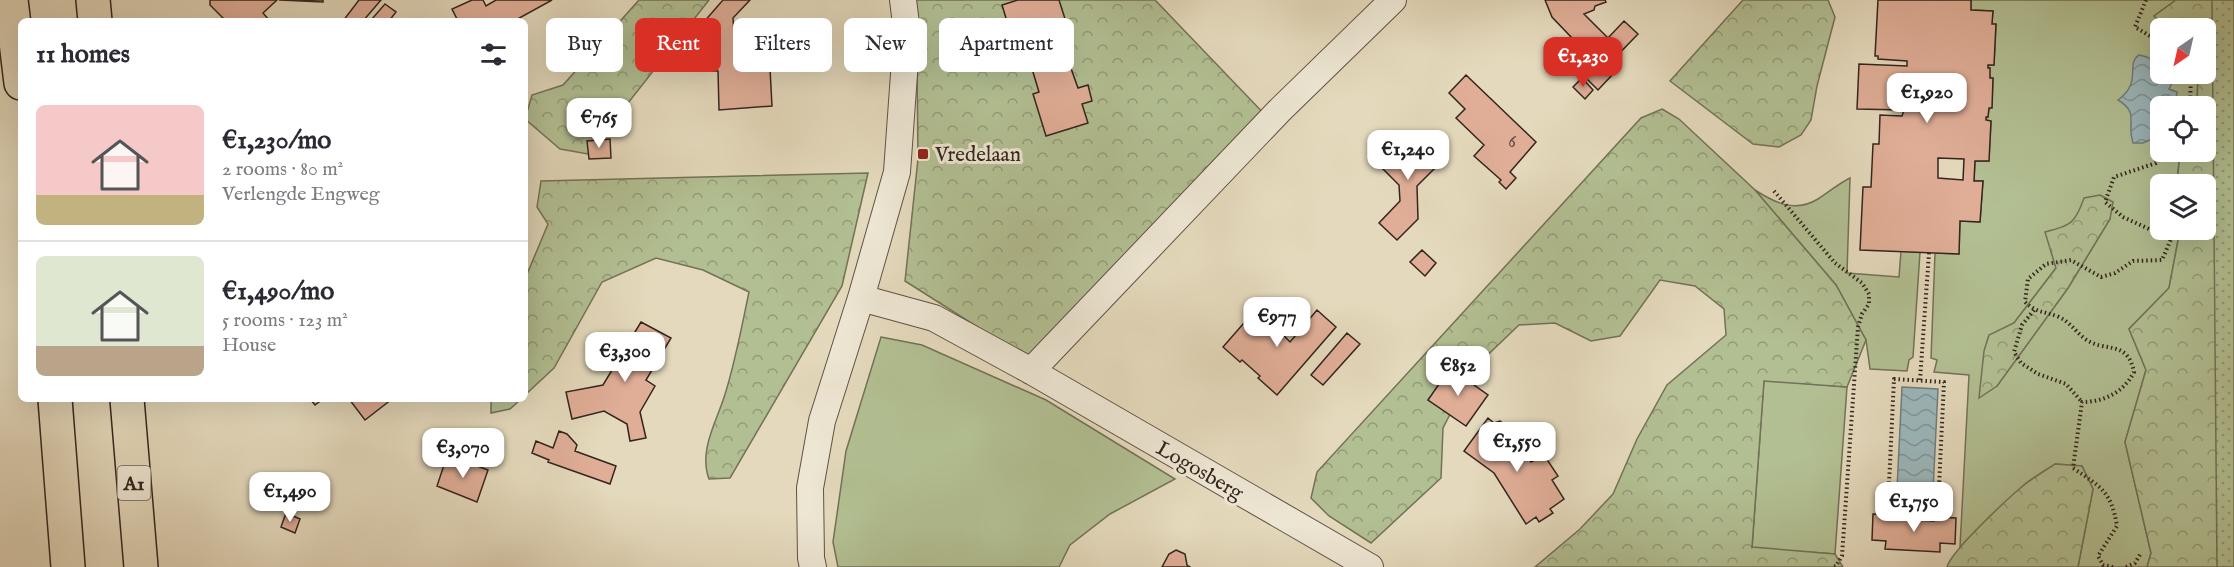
<!DOCTYPE html>
<html lang="en">
<head>
<meta charset="utf-8">
<style>
  :root { --surface:#fff; --page:#f2f2f3; --text:#2b2b33; --muted:#7c7c81; --line:#e1e1e2; --accent:#d93025 }
  body { margin:0; font-family:"IM FELL English",serif; background:var(--page); color:var(--text); height:100vh; display:flex; flex-direction:column; font-size:22px; white-space:nowrap }
  * { box-sizing:border-box; margin:0 }
  p { font-size:20px; color:var(--muted) }
  .icon { flex:none; width:33px; height:33px; fill:none; stroke:currentColor; stroke-width:2; stroke-linecap:round; stroke-linejoin:round }
  .map { position:relative; flex:1; overflow:hidden }
  .side { position:absolute; left:18px; top:18px; width:510px; height:384px; display:flex; flex-direction:column; background:var(--surface); border-radius:9px; box-shadow:0 6px 24px #0002 }
  .side>* { flex:none }
  .guide { position:absolute; left:546px; top:18px; width:570px; height:54px; display:flex; gap:12px }
  .needle { width:39px; rotate:214deg }
  .buttons { position:absolute; left:2150px; top:18px; display:grid; gap:12px }
  .buttons a { display:grid; place-items:center; width:66px; height:66px; border-radius:9px; background:var(--surface); box-shadow:0 6px 24px #0002; font-size:30px }
  .price { position:absolute; translate:-50% -51px; padding:0 14px; border-radius:12px; background:#fff; color:#222; font-size:20px; line-height:39px; filter:drop-shadow(0 2px 3px #0008) }
  .price::after { content:''; position:absolute; left:50%; top:36px; width:18px; height:14px; margin-left:-9px; background:inherit; clip-path:polygon(0 0,100% 0,50% 100%) }
  .price.current { background:var(--accent); color:#fff }
  ul { padding:0; list-style:none }
  li { display:flex; align-items:center; gap:18px; height:150px; padding:0 18px }
  li+li { border-top:2px solid var(--line) }
  li span { display:grid; place-items:center; flex:none; width:168px; height:120px; border-radius:9px; color:#555 }
  li>.icon { margin-inline-start:auto }
  span .icon { width:72px; height:72px; fill:#fffc; stroke-width:1 }
  li b { font-size:26px }
  h2 { display:flex; justify-content:space-between; align-items:center; height:72px; padding:0 18px; font-size:26px }
  .tag { padding:0 21px; border-radius:9px; background:var(--surface); box-shadow:0 6px 24px #0002; font-size:21px; line-height:54px }
  .tag.current { background:var(--accent); color:#fff }
  .map>svg:first-child { display:block }
  .green { fill:#b2bf92; stroke:#727258; stroke-width:1.5; fill-rule:evenodd }
  .forest { fill:url(#forest-crowns); stroke:#727258; stroke-width:1.5 }
  .park { fill:url(#park-dots); stroke:#727258; stroke-width:1.5 }
  .water { fill:url(#water-waves); stroke:#717d7d; stroke-width:1.5 }
  .building { fill:#e0ae97; stroke:#33251e; stroke-width:1.5; fill-rule:evenodd }
  .lines { fill:none; stroke-linecap:round; stroke-linejoin:round }
  .minor-casing { stroke:#5f5246; stroke-width:28 }
  .motorway-casing { stroke:#33251e; stroke-width:36 }
  .path { stroke:#33251e; stroke-width:4; stroke-dasharray:1.5 3; stroke-linecap:butt }
  .minor { stroke:#ede6d3; stroke-width:26 }
  .motorway { stroke:#e4d9bc; stroke-width:33 }
  .poi-dot { fill:#8f2418; stroke:#ede6d3; stroke-width:2 }
  .labels { text-anchor:middle; stroke-width:6; stroke-linejoin:round; paint-order:stroke }
  .number-label { font-size:18px; fill:#5e473c }
  .shield { fill:#ede6d3; stroke:#6b5f54; stroke-width:1.5 }
  .shield-label { font-size:20px; font-weight:bold; fill:#33251e }
  .poi-label { font-size:21px; fill:#33251e; stroke:#ede6d3; text-anchor:start }
  .street-label { font-size:21px; fill:#33251e; stroke:#ede6d3 }
</style>
</head>
<body>
<div class="map">
<svg width="2234" height="567" viewBox="0 0 2234 567">
  <defs>
    <pattern id="forest-crowns" width="20" height="18" patternUnits="userSpaceOnUse" patternTransform="scale(1.5)"><rect width="20" height="18" fill="#b2bf92"/><path d="M2 6a3 3 0 1 1 6 0M12 15a3 3 0 1 1 6 0" fill="none" stroke="#919b77"/></pattern>
    <pattern id="park-dots" width="8" height="8" patternUnits="userSpaceOnUse" patternTransform="scale(1.5)"><rect width="8" height="8" fill="#b2bf92"/><path d="M2 2h.1M6 6h.1" fill="none" stroke="#919b77" stroke-width="1.8" stroke-linecap="round"/></pattern>
    <pattern id="water-waves" width="16" height="10" patternUnits="userSpaceOnUse" patternTransform="scale(1.5)"><rect width="16" height="10" fill="#9bb7bc"/><path d="M0 5q4-4 8 0t8 0" fill="none" stroke="#7f9598"/></pattern>
  </defs>
  <rect width="100%" height="100%" fill="#e4d9bc"/>
  <filter id="stains"><feTurbulence type="fractalNoise" baseFrequency=".00333" numOctaves="4"/><feColorMatrix values="0 0 0 0 .2 0 0 0 0 .09 0 0 0 0 .02 0 0 0 .5 -.17"/></filter>
  <radialGradient id="worn" r=".72"><stop offset=".6" stop-color="#630" stop-opacity="0"/><stop offset="1" stop-color="#630" stop-opacity=".3"/></radialGradient>
  <path class="green" d="M 1971,0 L 2176,0 L 2154,16 L 2167,28 L 2160,28 L 2160,74 L 2198,74 L 2197,106 L 2160,106 L 2160,152 L 2180,152 L 2177,184 L 2160,184 L 2160,230 L 2180,230 L 2169,288 L 2129,329 L 2146,370 L 2125,442 L 2151,553 L 2147,567 L 2078,567 L 2093,489 L 2082,466 L 2055,464 L 2026,483 L 1960,547 L 1969,375 L 1934,372 L 1937,360 L 1931,358 L 1935,253 L 1959,254 L 1960,221 L 1980,222 L 1983,181 L 1974,181 L 1975,161 L 1989,161 L 1991,121 L 1986,120 L 1986,117 L 1988,117 L 1989,108 L 1992,107 L 1993,79 L 1990,78 L 1988,65 L 1994,65 L 1996,25 L 1992,24 L 1993,11 L 1971,10 ZM 2078,216 L 2110,219 L 2068,288 L 1997,386 C 1983,363 1980,362 1989,336 L 2014,323 L 2056,268 L 2046,232 L 2069,226 Z
    M 1850,178 L 1847,273 L 1899,277 L 1901,251 L 1920,252 L 1913,357 L 1909,360 L 1907,371 L 1870,369 L 1866,340 L 1836,285 L 1755,190 C 1775,203 1795,213 1818,199 C 1829,192 1838,184 1850,178 Z
    M 881,337 L 922,345 L 1046,400 L 1175,479 L 1110,514 L 1070,545 L 1059,567 L 838,567 L 833,542 L 846,451 Z
    M 1764,380 L 1847,387 L 1835,554 L 1752,548 Z"/>
  <path class="forest" d="M 639,0 L 709,0 L 588,154 L 560,149 L 525,119 L 532,95 L 563,85 Z
    M 912,0 L 1155,0 L 1271,121 L 1039,366 L 905,281 L 918,159 L 917,66 Z
    M 1743,0 L 1828,0 L 1835,17 L 1817,86 L 1811,120 L 1801,135 L 1779,147 L 1753,144 L 1670,81 Z
    M 2176,0 L 2234,0 L 2234,567 L 2147,567 L 2151,553 L 2125,442 L 2146,370 L 2129,329 L 2169,288 L 2180,230 L 2205,230 L 2205,184 L 2177,184 L 2180,152 L 2205,152 L 2205,106 L 2197,106 L 2198,74 L 2205,74 L 2205,28 L 2167,28 L 2154,16 Z
    M 1662,109 L 1679,119 L 1755,190 L 1836,285 L 1866,340 L 1847,387 L 1764,381 L 1752,547 L 1835,554 L 1843,567 L 1535,567 L 1580,529 L 1613,494 L 1637,439 L 1667,385 L 1726,335 L 1724,309 L 1695,286 L 1660,280 L 1620,336 L 1591,341 L 1555,323 L 1519,325 L 1474,368 L 1443,428 L 1441,478 L 1371,543 L 1329,516 L 1311,498 L 1317,472 L 1641,118 Z
    M 868,173 L 842,286 L 730,478 L 709,479 C 698,449 718,420 726,391 C 736,358 742,325 749,292 L 703,270 L 656,258 L 602,282 L 554,368 L 525,395 L 525,279 L 548,224 L 537,207 L 541,181 Z
    M 2100,195 L 2113,202 L 2110,219 L 2068,288 L 1997,386 L 1979,398 L 1984,351 L 1989,335 L 2014,323 L 2056,268 L 2045,232 C 2071,225 2075,224 2084,198 Z
    M 491,399 L 521,399 L 510,409 L 491,413 Z
    M 2055,464 L 2082,466 L 2093,489 L 2078,567 L 1947,567 C 1951,551 2012,494 2028,482 C 2036,476 2046,470 2055,464 Z"/>
  <path class="park" d="M 2212,0 L 2234,0 L 2234,567 L 2217,567 Z"/>
  <path class="water" d="M 2139,55 L 2147,57 L 2156,63 L 2156,70 L 2160,69 L 2160,74 L 2169,74 L 2173,81 L 2169,89 L 2177,92 L 2175,106 L 2160,106 L 2160,132 L 2153,131 L 2150,140 L 2143,143 L 2133,143 C 2126,123 2140,113 2118,100 C 2143,82 2125,64 2139,55 Z
    M 1902,387 L 1938,389 L 1933,491 L 1897,489 Z"/>
  <path class="building" d="M 210,0 L 277,0 L 263,13 L 270,21 L 226,21 L 210,5 Z
    M 279,0 L 323,0 L 323,2 Z
    M 359,0 L 381,0 L 363,21 L 343,21 Z
    M 472,0 L 483,0 L 486,6 L 496,0 L 552,0 L 514,21 L 458,21 L 452,9 Z
    M 723,0 L 750,0 L 733,18 L 734,33 L 768,31 L 772,106 L 719,110 L 718,71 L 711,71 L 711,57 L 693,58 L 691,32 L 708,31 L 708,28 L 703,23 Z
    M 1018,0 L 1059,0 L 1067,25 L 1057,29 L 1078,88 L 1088,85 L 1092,101 L 1082,104 L 1088,123 L 1046,136 L 1033,94 L 1039,92 L 1023,39 L 1016,41 L 1012,27 L 1009,28 L 1002,5 Z
    M 1545,0 L 1605,0 L 1606,2 L 1595,6 L 1594,10 L 1584,14 L 1608,38 L 1624,21 L 1638,34 L 1607,66 L 1614,73 L 1598,90 L 1580,72 L 1593,60 L 1552,17 Z
    M 1878,0 L 1971,0 L 1971,10 L 1993,11 L 1992,24 L 1996,24 L 1994,65 L 1988,65 L 1988,68 L 1990,68 L 1990,78 L 1993,78 L 1992,108 L 1989,108 L 1988,117 L 1986,117 L 1986,120 L 1991,121 L 1989,161 L 1975,161 L 1974,181 L 1983,181 L 1980,222 L 1960,221 L 1959,254 L 1860,250 L 1863,187 L 1871,187 L 1873,144 L 1879,144 L 1880,115 L 1902,116 L 1904,110 L 1857,109 L 1859,64 L 1907,66 L 1907,61 L 1878,59 L 1878,56 L 1875,56 ZM 1938,158 L 1964,159 L 1963,180 L 1938,178 Z
    M 385,4 L 396,12 L 389,21 L 371,20 Z
    M 1466,75 L 1536,142 L 1510,172 L 1516,178 L 1506,189 L 1499,182 L 1501,180 L 1474,156 L 1484,145 L 1456,118 L 1465,109 L 1449,93 Z
    M 1582,78 L 1593,90 L 1585,99 L 1573,87 Z
    M 1409,133 L 1422,144 L 1426,140 L 1445,158 L 1417,186 L 1418,219 L 1397,240 L 1379,223 L 1400,201 L 1399,185 L 1379,165 Z
    M 610,139 L 611,158 L 589,159 L 587,141 Z
    M 1422,250 L 1436,263 L 1425,276 L 1410,262 Z
    M 1257,308 L 1290,342 L 1317,310 L 1336,327 L 1277,395 L 1258,378 L 1260,376 L 1242,360 L 1240,362 L 1223,347 Z
    M 641,322 L 671,338 L 646,380 L 655,386 L 640,412 L 646,438 L 630,441 L 627,424 L 604,411 L 572,419 L 566,392 L 603,385 Z
    M 1347,333 L 1360,344 L 1323,385 L 1311,375 Z
    M 1450,368 L 1488,395 L 1466,426 L 1428,400 Z
    M 310,399 L 323,399 L 315,405 Z
    M 349,399 L 392,399 L 365,420 Z
    M 1488,418 L 1494,423 L 1500,421 L 1508,427 L 1507,432 L 1511,436 L 1500,451 L 1507,455 L 1515,467 L 1528,458 L 1531,462 L 1544,455 L 1558,476 L 1552,480 L 1564,499 L 1550,509 L 1553,513 L 1539,522 L 1536,517 L 1526,524 L 1494,473 L 1464,451 Z
    M 559,431 L 567,434 L 577,445 L 575,451 L 616,466 L 610,484 L 548,462 L 549,460 L 532,453 L 536,441 L 553,448 Z
    M 478,437 L 497,444 L 492,457 L 473,449 Z
    M 456,458 L 488,470 L 477,502 L 437,486 L 444,465 Z
    M 286,513 L 300,519 L 295,533 L 281,527 Z
    M 1873,514 L 1894,515 L 1894,519 L 1934,521 L 1934,517 L 1956,518 L 1955,544 L 1940,543 L 1940,552 L 1885,549 L 1886,541 L 1872,540 Z
    M 1176,550 L 1185,554 L 1187,565 L 1190,567 L 1162,567 L 1169,554 Z"/>
  <g class="lines">
    <defs>
      <path id="minor" d="M 861,298 L 934,318 L 1031,371 L 1370,567
        M 1031,371 L 1279,111 L 1393,0
        M 813,567 L 811,558 L 810,488 L 822,421 L 861,298 L 897,172 L 907,32 L 903,0"/>
      <path id="motorway" d="M 11,0 L 21,83
        M 93,0 L 95,21
        M 55,399 L 68,567
        M 127,399 L 141,567"/>
    </defs>
    <use href="#minor" class="minor-casing"/>
    <use href="#motorway" class="motorway-casing"/>
    <path class="path" d="M 2146,0 L 2135,27 L 2160,42
      M 2190,106 L 2191,74
      M 1774,191 L 1835,263 L 1862,283 L 1869,294 L 1869,304 L 1862,314 L 1858,327 L 1842,556 L 1836,566 L 1832,567
      M 2034,310 L 2022,325 L 2014,352 L 2021,363 L 2038,374 L 2066,384 L 2082,402
      M 1894,379 L 1944,382 L 1938,507 L 1888,505 Z
      M 1920,380 L 1929,253
      M 2113,567 L 2103,565 L 2098,556 L 2117,526 C 2111,491 2101,487 2073,468 L 2082,402 C 2104,402 2124,392 2134,372 C 2127,338 2104,354 2084,338 C 2075,331 2070,322 2059,317 C 2045,311 2038,314 2025,302 L 2028,279 L 2046,264 L 2071,260 L 2101,277 L 2115,273 L 2133,261 L 2162,260 L 2171,239 L 2123,217 L 2105,202 L 2114,177 L 2156,163 L 2169,152
      M 2126,567 L 2135,563 L 2141,553"/>
    <use href="#minor" class="minor"/>
    <use href="#motorway" class="motorway"/>
  </g>
  <rect class="poi-dot" x="917" y="148" width="12" height="12" rx="3"/>
  <g class="labels">
    <g class="number-label">
      <text x="1512" y="147">6</text>
    </g>
    <rect class="shield" x="117.5" y="466" width="33" height="34" rx="4.5"/>
    <g class="shield-label">
      <text x="134" y="490">A1</text>
    </g>
    <g class="poi-label">
      <text x="935" y="161">Vredelaan</text>
    </g>
    <g class="street-label">
      <text transform="translate(1200 470) rotate(30)" y="7">Logosberg</text>
    </g>
  </g>
  <rect width="100%" height="100%" filter="url(#stains)"/>
  <rect width="100%" height="100%" fill="url(#worn)"/>
</svg>
<div class="buttons">
<a><svg class="needle" viewBox="-14 -14 28 28"><path d="M0-13l5 13h-10z" fill="#e53935"/><path d="M0 13l5-13h-10z" fill="#7c7c81"/></svg></a>
<a><svg class="icon" aria-label="locate" viewBox="0 0 24 24"><circle cx="12" cy="12" r="6"/><path d="M12 2v4M12 18v4M2 12h4M18 12h4"/></svg></a>
<a><svg class="icon" aria-label="layers" viewBox="0 0 24 24"><path d="M12 4l9 5-9 5-9-5zM3 14l9 5 9-5"/></svg></a>
</div>
<b class="price current" style="left:1583px;top:88px">€1,230</b>
<b class="price" style="left:1927px;top:124px">€1,920</b>
<b class="price" style="left:599px;top:149px">€765</b>
<b class="price" style="left:1408px;top:181px">€1,240</b>
<b class="price" style="left:1277px;top:348px">€977</b>
<b class="price" style="left:625px;top:383px">€3,300</b>
<b class="price" style="left:1458px;top:397px">€852</b>
<b class="price" style="left:1517px;top:473px">€1,550</b>
<b class="price" style="left:463px;top:479px">€3,070</b>
<b class="price" style="left:290px;top:523px">€1,490</b>
<b class="price" style="left:1914px;top:533px">€1,750</b>
<div class="guide">
<a class="tag">Buy</a>
<a class="tag current">Rent</a>
<a class="tag">Filters</a>
<a class="tag">New</a>
<a class="tag">Apartment</a>
</div>
<section class="side">
<h2>11 homes<svg class="icon" aria-label="filters" viewBox="0 0 24 24"><path d="M4 7h16M4 17h16"/><circle cx="9" cy="7" r="2"/><circle cx="15" cy="17" r="2"/></svg></h2>
<ul>
<li><span style="background:linear-gradient(#f6c9c9 75%,#c2b280 0)"><svg class="icon" aria-label="home" viewBox="0 0 24 24"><path d="M3 11l9-7 9 7M6 9v11h12V9"/></svg></span><div><b>€1,230/mo</b><p>2 rooms · 80 m²</p><p>Verlengde Engweg</p></div></li>
<li><span style="background:linear-gradient(#dfe7d0 75%,#b9a48a 0)"><svg class="icon" aria-label="home" viewBox="0 0 24 24"><path d="M3 11l9-7 9 7M6 9v11h12V9"/></svg></span><div><b>€1,490/mo</b><p>5 rooms · 123 m²</p><p>House</p></div></li>
</ul>
</section>
</div>
</body>
</html>
